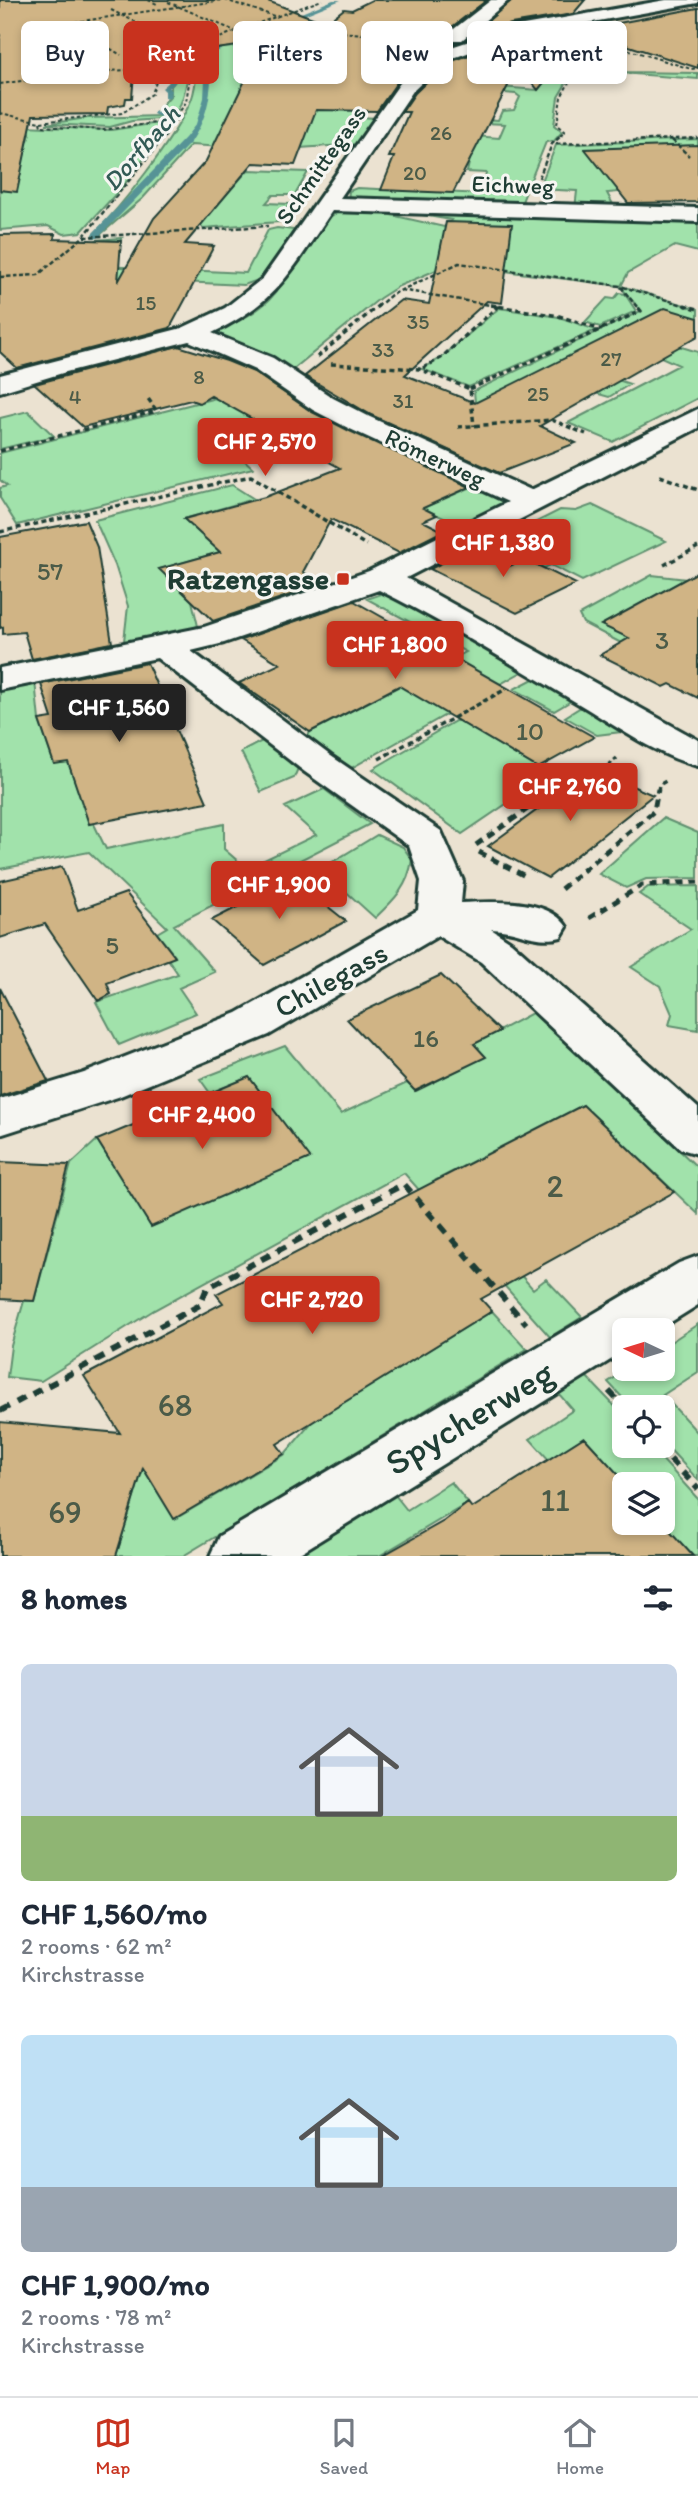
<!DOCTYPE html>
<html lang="en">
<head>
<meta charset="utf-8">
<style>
  :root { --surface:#fff; --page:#f6f6f7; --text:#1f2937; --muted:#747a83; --line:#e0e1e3; --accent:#c8321e }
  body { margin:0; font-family:Itim,sans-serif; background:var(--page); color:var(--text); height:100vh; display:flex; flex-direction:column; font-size:26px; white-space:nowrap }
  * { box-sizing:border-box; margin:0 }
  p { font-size:23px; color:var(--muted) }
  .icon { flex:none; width:38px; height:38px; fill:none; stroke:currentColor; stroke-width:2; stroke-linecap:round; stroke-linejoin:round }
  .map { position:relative; height:1556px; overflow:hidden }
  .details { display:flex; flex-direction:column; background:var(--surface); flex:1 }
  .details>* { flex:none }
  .banner { position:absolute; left:21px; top:21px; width:656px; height:63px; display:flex; gap:14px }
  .needle { width:46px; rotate:274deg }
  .tools { position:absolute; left:612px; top:1318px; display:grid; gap:14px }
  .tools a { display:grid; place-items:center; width:63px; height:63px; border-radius:10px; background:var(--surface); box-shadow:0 4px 10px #0003; font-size:35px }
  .price { position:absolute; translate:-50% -60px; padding:0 16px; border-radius:7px; background:var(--accent); color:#fff; font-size:23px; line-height:46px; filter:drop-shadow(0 2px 4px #0008) }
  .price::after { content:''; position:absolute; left:50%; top:42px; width:21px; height:16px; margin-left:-10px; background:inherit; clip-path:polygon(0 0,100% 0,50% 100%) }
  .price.selected { background:#222; color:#fff }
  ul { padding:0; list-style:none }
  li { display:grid; align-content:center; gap:14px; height:371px; padding:0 21px }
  li span { display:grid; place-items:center; height:217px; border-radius:10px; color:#555 }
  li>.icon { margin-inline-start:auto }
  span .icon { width:126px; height:126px; fill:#fffc; stroke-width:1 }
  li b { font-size:30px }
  h2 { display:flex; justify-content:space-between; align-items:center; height:84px; padding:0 21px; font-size:30px }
  .tag { padding:0 24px; border-radius:10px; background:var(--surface); box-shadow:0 4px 10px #0003; font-size:24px; line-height:63px }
  .tag.selected { background:var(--accent); color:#fff }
  .menu { display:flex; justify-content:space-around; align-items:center; height:98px; border-top:2px solid var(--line); background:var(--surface); font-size:19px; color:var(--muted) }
  .menu a { display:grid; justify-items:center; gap:4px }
  .menu .selected { color:var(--accent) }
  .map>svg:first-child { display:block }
  .built { fill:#e3d4ba }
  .green { fill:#a1e2ab; stroke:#609070; stroke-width:2 }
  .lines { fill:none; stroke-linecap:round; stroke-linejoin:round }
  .stream { fill:#579396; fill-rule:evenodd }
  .building { fill:#d0b485; stroke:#1f3d34; stroke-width:2 }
  .minor-casing { stroke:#1f3d34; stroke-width:6 }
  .path-far4 { stroke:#1f3d34; stroke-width:2; stroke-dasharray:3.5 2.5; stroke-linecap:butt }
  .path-far3 { stroke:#1f3d34; stroke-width:2.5; stroke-dasharray:4.5 2.5; stroke-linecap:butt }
  .path-far2 { stroke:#1f3d34; stroke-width:3.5; stroke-dasharray:5 3.5; stroke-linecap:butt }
  .path-far1 { stroke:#1f3d34; stroke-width:5; stroke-dasharray:8 6; stroke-linecap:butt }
  .path { stroke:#1f3d34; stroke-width:6; stroke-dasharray:10 8; stroke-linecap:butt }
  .minor { fill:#f6f6f2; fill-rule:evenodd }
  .poi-dot { fill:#c8321e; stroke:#f6f6f2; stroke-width:2.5 }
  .labels { text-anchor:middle; stroke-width:6; stroke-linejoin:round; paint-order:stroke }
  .far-number-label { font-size:21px; fill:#4b5b48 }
  .far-street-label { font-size:24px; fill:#1f3d34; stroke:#f6f6f2 }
  .far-water-label { font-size:26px; font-style:italic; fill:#325a55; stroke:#f6f6f2 }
  .number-label { font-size:26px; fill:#4b5b48 }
  .poi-label { font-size:30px; font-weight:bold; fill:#1f3d34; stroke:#f6f6f2; text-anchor:end }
  .street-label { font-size:30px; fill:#1f3d34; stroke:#f6f6f2 }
  .near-number-label { font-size:32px; fill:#4b5b48 }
  .near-street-label { font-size:37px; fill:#1f3d34; stroke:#f6f6f2 }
</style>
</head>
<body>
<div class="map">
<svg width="698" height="1556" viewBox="0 0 698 1556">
  <rect width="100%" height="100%" fill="#ebe2d1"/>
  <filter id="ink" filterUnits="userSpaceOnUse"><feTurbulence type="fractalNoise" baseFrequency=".0143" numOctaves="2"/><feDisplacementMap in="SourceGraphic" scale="14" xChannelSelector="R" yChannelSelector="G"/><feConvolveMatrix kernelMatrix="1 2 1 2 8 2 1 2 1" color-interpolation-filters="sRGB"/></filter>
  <g filter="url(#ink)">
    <path class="built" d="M 698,2 L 698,79 L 580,70 L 594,44 L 612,22 L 605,19 Z"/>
    <path class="green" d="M 317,31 L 240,66 L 280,67 L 315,109 L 362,111 L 359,117 L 376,118 L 358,144 L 270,150 L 191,145 L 143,198 L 100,235 L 93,235 C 125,202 169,146 189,105 C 199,87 193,67 204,49 Z
      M 548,39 L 588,46 L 558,97 L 554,125 L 562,132 L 554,141 L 546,142 L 521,204 L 348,201 L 349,191 L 357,188 L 483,194 L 486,173 L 467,172 L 475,136 L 499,138 L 505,124 L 421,120 L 422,115 L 498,120 L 502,111 L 514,110 L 520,97 L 516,94 L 469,90 L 475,85 L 538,90 L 550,75 L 489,70 L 476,56 L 462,53 C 490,44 519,43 548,39 Z
      M 587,61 L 595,65 L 613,65 L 616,71 L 623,72 L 698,73 L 698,79 L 580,70 Z
      M 186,68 L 189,69 C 186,86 183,104 173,118 L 132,121 L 110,127 L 46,124 L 87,118 L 160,116 L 163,104 L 171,95 L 171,86 Z
      M 172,121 L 124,185 L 81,232 L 64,234 L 48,226 L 0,230 L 0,157 L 24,156 L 30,133 L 26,126 L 111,130 Z
      M 698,139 L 698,185 L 607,193 L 616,210 L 575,209 L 577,191 L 539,189 L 556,145 Z
      M 248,170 L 308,172 L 295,195 L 273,195 L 266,203 L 289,204 L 279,222 L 203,228 L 200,224 Z
      M 369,210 L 444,227 L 451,220 L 393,210 L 698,217 L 698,252 L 675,246 L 628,273 L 621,286 L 698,309 L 698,318 L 626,330 L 698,352 L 698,398 L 613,442 L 568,423 L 679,365 L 659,356 L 563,362 L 630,384 L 609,397 L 588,391 L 477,424 L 474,391 L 641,311 L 620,286 L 450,264 L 399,286 L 380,298 L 291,371 L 213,333 C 233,324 253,315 269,300 C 291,278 311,225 336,213 C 346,209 358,211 369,210 Z
      M 277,228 L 294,230 L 261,279 L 244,285 L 56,276 L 96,240 L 122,238 L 102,266 L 246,273 L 268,230 Z
      M 619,293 L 625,294 L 636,311 L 600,327 L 585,322 L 607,298 L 614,299 Z
      M 499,308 L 559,317 L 596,330 L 469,387 L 422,369 L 441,358 Z
      M 282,381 L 328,415 L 230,447 L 253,468 L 17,525 L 0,498 L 0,488 L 7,486 L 0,480 L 0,453 Z
      M 28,411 L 54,436 L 0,449 L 0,418 Z
      M 232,485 L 254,499 L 184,519 L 220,552 L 160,569 L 192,601 L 198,626 L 162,638 L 124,641 L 128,606 L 115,565 L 95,520 Z
      M 476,485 L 506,501 L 505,507 C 460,528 468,530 423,508 Z
      M 592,505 L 666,541 L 582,581 L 551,565 L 544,568 L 493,544 L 560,510 L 576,511 Z
      M 652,575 L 686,579 L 602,625 L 629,638 L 621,643 L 583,623 L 579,615 Z
      M 387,592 L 527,669 L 346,771 L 305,742 L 310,732 L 466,652 L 367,599 Z
      M 537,677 L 571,701 L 554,711 L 514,689 Z
      M 35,681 L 39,720 L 54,764 L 68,762 L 79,793 L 106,849 L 224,824 L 224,849 L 239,862 L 256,864 L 316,835 L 285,807 L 324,789 L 370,824 L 174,925 L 215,972 L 179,988 L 196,1013 L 119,1045 L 96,1002 L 178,974 L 168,959 L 175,956 L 157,933 L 167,927 L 89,852 L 0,869 L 0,687 Z
      M 581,707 L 621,732 L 597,735 L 565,717 Z
      M 457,720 L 538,768 L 546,777 L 462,834 L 373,769 Z
      M 268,738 L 301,761 L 294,778 L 261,792 L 241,752 Z
      M 663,818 L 698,833 L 698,878 L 646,879 L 626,888 L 599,874 Z
      M 377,835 L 403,847 L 412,860 C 408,887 394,900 375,918 L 321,869 Z
      M 698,886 L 698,1030 L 669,1025 L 672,1014 L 660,986 L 631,967 L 691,929 L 639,894 L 648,887 Z
      M 534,1012 L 698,1168 L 698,1214 L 583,1105 L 436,1180 L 533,1289 L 546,1279 L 582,1317 L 550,1337 L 404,1173 L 154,1310 L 41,1381 L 7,1377 L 11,1346 L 24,1301 L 34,1301 L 71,1164 L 97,1140 L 151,1226 L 309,1157 L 249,1077 L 210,1093 L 200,1079 L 285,1046 L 341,1114 L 407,1083 L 416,1091 L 485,1057 L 474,1044 Z
      M 492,1311 L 527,1349 L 183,1556 L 116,1556 L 143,1468 L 175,1519 L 284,1455 L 312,1422 Z
      M 698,1324 L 698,1372 L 663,1395 L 698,1433 L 698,1480 L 663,1442 L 663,1407 L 631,1407 L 608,1382 L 629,1369 L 663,1368 L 663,1347 Z
      M 585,1375 L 625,1417 L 625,1446 L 650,1446 L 698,1499 L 698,1556 L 693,1556 L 662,1523 L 663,1484 L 627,1484 L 584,1437 L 549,1460 L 530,1439 L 573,1410 L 558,1393 Z
      M 451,1482 L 468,1503 L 379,1556 L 292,1556 L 395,1495 L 407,1510 Z"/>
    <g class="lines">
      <path class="stream" d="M 333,0 L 341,0 L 289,21 L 284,20 Z
        M 233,38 L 238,39 L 215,53 L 212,59 C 211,92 210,113 191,142 L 98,238 L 92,238 L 92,234 L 185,138 L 196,124 L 204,98 L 206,59 L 209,52 Z
        M 175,69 L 180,70 L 174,84 L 169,88 L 171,91 L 170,97 L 165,98 L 165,91 L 162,88 L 168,83 Z
        M 155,111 L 163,115 L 160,117 L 153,114 Z"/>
    </g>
    <path class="building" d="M 0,0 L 265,0 L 326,23 L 344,9 L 352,10 L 372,0 L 487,0 L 448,30 L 448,42 L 456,43 L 431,51 L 398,81 L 377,111 L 316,110 L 295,165 L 253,163 L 185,244 L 214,246 L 170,328 L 17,368 L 0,352 L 0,235 L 55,234 L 54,239 L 121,241 L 118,282 L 154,218 L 206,161 L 252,66 L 239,66 L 253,44 L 135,60 L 132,98 L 126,98 L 125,104 L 108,107 L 107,114 L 33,115 L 17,192 L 0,190 Z
      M 512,0 L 585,0 L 573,14 L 511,24 L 467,39 Z
      M 698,8 L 698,68 L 585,32 L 538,90 L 515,62 L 510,82 L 453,193 L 381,190 L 394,157 L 389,157 L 409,112 L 402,112 L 415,93 L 446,63 L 516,39 L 558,31 L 555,35 Z
      M 698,145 L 698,202 L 628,203 L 585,149 Z
      M 446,222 L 512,224 L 502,303 L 487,301 L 405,375 L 475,403 L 665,308 L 698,318 L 698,336 L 540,426 L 576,443 L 499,473 L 371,415 L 305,376 L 401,300 L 429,304 Z
      M 178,346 L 227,361 L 254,372 L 312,412 L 470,487 L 423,508 L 437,515 L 423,521 L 443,531 L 399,553 L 331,519 L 303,572 L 323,584 L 213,621 L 159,569 L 220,552 L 184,519 L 265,497 L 340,468 L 211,396 L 199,403 L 191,400 L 83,427 L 35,384 Z
      M 86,521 L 97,547 L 112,643 L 32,659 L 24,632 L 3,634 L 3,627 L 0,628 L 0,537 Z
      M 473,547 L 510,566 L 525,559 L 576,584 L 517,613 L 430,569 Z
      M 698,572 L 698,698 L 670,684 L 664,687 L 600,655 L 629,638 L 601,625 Z
      M 354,601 L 555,715 L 594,737 L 538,768 L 399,686 L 310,732 L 239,683 L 280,664 L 241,640 Z
      M 147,663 L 207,802 L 89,824 L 68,762 L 54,764 L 39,720 L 52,718 L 41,684 Z
      M 593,769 L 653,795 L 548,878 L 488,846 Z
      M 62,867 L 78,910 L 126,893 L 175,957 L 107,983 L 111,994 L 98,1001 L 45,924 L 0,938 L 0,881 Z
      M 293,879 L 346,921 L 264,965 L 212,920 Z
      M 441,975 L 500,1031 L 474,1044 L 486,1057 L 415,1091 L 347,1019 Z
      M 0,988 L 48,1081 L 0,1096 Z
      M 249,1077 L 310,1158 L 151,1227 L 97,1140 Z
      M 583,1105 L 674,1192 L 481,1299 L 492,1311 L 277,1444 L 284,1454 L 174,1519 L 143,1468 L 116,1556 L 0,1556 L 0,1422 L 120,1433 L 84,1376 L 223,1303 L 216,1294 Z
      M 0,1162 L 69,1165 L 34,1301 L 0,1299 Z
      M 584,1437 L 627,1484 L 625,1522 L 662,1522 L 693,1556 L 382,1556 L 444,1521 L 468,1503 L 472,1508 Z"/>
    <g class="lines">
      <defs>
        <path id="minor" d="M 491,0 L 509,0 L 462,40 L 450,40 L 450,32 Z
          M 666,0 L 698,0 L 698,3 L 515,36 L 445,61 L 413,91 L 340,198 L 698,208 L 698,222 L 332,211 C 293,268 278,302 212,333 L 273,358 L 333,398 L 370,417 L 531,490 L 698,409 L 698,428 L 406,578 L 698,740 L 698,766 C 658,756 619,728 584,707 C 516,667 450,625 379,590 L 224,643 L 191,651 L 331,756 L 441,831 L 463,881 L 461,903 C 492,902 548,897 567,927 L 561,937 C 536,944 516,929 491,929 L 511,942 L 698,1108 L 698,1154 L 681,1149 L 481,962 L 438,936 L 269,1035 L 118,1097 L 0,1135 L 0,1099 L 84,1073 L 237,1013 L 418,910 L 421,881 L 409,846 L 305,772 L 157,658 L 0,690 L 0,668 L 204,627 L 369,571 L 508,502 L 350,429 L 313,410 L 255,370 L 189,341 L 66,372 L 0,392 L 0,375 L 182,328 L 225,308 L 263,278 L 400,83 L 433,53 L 512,27 Z
          M 698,1256 L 698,1305 L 658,1330 L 625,1330 L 625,1351 L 295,1556 L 210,1556 L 219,1536 L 679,1263 Z"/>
      </defs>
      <use href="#minor" class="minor-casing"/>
      <path class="path-far4" d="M 148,0 L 157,4
        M 225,0 L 277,17
        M 168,2 L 235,31
        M 111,10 L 169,38 L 201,46
        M 69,23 L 223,0
        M 69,24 L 121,55
        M 259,25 L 411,38
        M 617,46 L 691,69 L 698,68
        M 0,84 L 86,72 L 192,67
        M 0,113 L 40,122 L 122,113 L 152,94 L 158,76 L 174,67
        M 40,122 L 41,126 L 103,130 L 177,120
        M 164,136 L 186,102 L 192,64 L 200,48 L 226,35 L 322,0
        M 560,136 L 565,132 L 557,125 L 561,97 L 588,49"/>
      <path class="path-far3" d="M 672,140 L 689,156
        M 556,144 L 698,138
        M 539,178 L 552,144 L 562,135
        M 84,237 L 268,226
        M 0,277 L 38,275 L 84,236 L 166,135
        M 621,287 L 637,307
        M 401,290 L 502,307
        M 377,307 L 391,295 L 459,263 L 620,286 L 690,307"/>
      <path class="path-far2" d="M 491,305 L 559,316 L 602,330
        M 684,305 L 698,309
        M 317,357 L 379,305
        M 331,364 L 419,369 L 470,389 L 474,426
        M 423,368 L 441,358 L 498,306
        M 470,389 L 641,311 L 636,305
        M 458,427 L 552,420 L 586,434
        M 0,451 L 153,412 L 156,410 L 147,397
        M 660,476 L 698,490
        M 0,532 L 251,476 L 366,545
        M 664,565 L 698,547
        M 379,759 L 506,689
        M 554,791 L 608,766 L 617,758
        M 658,791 L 659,785 L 666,781"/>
      <path class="path-far1" d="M 476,845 L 556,789
        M 479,852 L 527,877
        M 561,889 L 654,811 L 658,789
        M 589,918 L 642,885 L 698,882"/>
      <path class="path" d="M 609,1391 L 625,1408
        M 0,1411 L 200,1305 L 207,1288 L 404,1184 L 526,1324
        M 658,1446 L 698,1489"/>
      <use href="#minor" class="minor"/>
    </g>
  </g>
  <rect class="poi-dot" x="336" y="572" width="14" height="14" rx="3.5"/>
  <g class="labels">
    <g class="far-number-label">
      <text x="441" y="140">26</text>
      <text x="415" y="180">20</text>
      <text x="146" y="310">15</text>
      <text x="418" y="329">35</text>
      <text x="383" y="357">33</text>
      <text x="611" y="366">27</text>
      <text x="199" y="384">8</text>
      <text x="538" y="401">25</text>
      <text x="75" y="404">4</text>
      <text x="403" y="408">31</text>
    </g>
    <g class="far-street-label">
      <text transform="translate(321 165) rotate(-55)" y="8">Schmittegass</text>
      <text transform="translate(513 185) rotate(2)" y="8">Eichweg</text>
      <text transform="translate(435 458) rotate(25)" y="8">Römerweg</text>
    </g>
    <g class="far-water-label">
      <text transform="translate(141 148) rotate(-49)" y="9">Dorfbach</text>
    </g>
    <g class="number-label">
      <text x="50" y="580">57</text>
      <text x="662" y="649">3</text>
      <text x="530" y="740">10</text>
      <text x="112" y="954">5</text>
      <text x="426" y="1047">16</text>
    </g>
    <g class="poi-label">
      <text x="329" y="589">Ratzengasse</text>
    </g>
    <g class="street-label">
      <text transform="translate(331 980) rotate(-29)" y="10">Chilegass</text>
    </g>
    <g class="near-number-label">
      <text x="555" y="1197">2</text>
      <text x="175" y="1416">68</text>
      <text x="555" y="1511">11</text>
      <text x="65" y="1523">69</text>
    </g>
    <g class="near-street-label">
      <text transform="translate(469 1417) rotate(-31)" y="13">Spycherweg</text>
    </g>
  </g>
</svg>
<div class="tools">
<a><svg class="needle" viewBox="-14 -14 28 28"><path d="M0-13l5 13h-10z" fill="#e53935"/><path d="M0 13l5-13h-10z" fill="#747a83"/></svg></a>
<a><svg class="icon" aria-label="locate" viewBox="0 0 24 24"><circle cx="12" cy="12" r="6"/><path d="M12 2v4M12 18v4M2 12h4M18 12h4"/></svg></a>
<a><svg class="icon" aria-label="layers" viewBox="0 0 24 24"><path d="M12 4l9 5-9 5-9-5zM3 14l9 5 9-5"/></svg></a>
</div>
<b class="price" style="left:265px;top:478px">CHF 2,570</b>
<b class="price" style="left:503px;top:579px">CHF 1,380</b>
<b class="price" style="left:395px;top:681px">CHF 1,800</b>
<b class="price selected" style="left:119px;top:744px">CHF 1,560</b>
<b class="price" style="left:570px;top:823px">CHF 2,760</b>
<b class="price" style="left:279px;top:921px">CHF 1,900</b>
<b class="price" style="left:202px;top:1151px">CHF 2,400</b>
<b class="price" style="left:312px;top:1336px">CHF 2,720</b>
<div class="banner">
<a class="tag">Buy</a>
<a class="tag selected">Rent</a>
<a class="tag">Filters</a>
<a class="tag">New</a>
<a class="tag">Apartment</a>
</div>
</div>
<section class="details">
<h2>8 homes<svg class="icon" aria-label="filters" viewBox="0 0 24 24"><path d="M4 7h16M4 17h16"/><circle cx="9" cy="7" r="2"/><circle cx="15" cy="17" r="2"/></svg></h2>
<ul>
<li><span style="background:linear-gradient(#c9d6e8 70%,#8fb573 0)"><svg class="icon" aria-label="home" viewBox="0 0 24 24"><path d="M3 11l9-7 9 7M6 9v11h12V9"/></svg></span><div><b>CHF 1,560/mo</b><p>2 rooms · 62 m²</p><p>Kirchstrasse</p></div></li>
<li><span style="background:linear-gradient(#bfe0f5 70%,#9aa5b1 0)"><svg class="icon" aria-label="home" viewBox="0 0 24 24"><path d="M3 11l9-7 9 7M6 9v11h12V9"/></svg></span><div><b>CHF 1,900/mo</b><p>2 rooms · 78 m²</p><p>Kirchstrasse</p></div></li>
</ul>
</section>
<nav class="menu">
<a class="selected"><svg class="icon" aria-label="map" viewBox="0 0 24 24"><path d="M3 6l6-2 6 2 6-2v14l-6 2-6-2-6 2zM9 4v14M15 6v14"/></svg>Map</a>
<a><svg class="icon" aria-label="saved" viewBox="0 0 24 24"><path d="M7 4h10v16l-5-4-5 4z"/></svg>Saved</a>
<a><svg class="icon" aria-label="home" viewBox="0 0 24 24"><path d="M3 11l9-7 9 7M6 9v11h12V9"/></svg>Home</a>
</nav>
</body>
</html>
